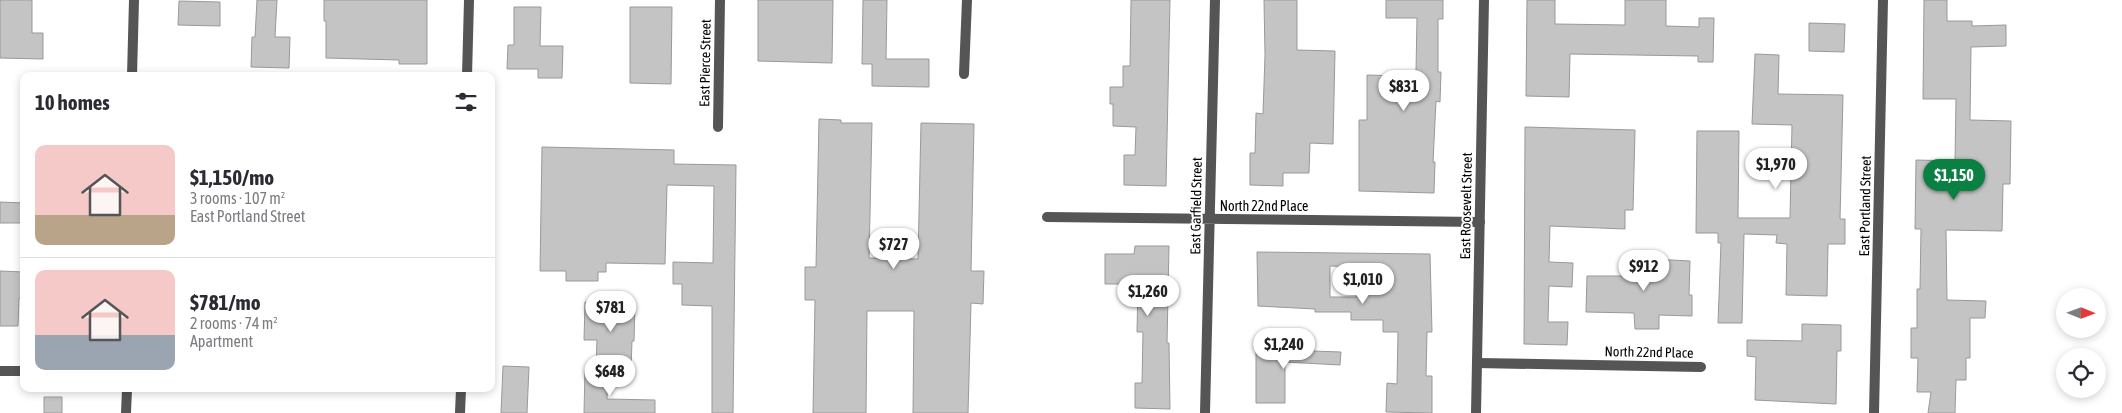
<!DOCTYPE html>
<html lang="en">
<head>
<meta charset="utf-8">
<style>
  :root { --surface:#fff; --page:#f2f2f3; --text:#2b2b33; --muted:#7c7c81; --line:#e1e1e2; --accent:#0b8043 }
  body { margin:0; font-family:"Asap Condensed",sans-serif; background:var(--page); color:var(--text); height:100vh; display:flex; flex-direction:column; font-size:19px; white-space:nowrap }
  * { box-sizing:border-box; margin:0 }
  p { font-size:16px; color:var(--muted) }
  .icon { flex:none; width:28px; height:28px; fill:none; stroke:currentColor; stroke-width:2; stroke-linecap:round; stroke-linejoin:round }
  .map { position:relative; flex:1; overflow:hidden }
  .drawer { position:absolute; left:20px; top:72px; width:475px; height:320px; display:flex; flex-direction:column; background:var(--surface); border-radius:10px; box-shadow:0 2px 8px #0003 }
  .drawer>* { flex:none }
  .needle { width:32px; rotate:91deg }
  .fabs { position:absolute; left:2056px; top:288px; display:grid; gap:10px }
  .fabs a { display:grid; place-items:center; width:50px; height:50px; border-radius:50%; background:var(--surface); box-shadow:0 2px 8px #0003; font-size:25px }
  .price { position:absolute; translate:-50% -42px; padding:0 11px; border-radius:18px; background:#fff; color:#222; font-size:16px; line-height:32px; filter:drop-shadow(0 1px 2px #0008) }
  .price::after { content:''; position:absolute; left:50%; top:30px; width:15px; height:11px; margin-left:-8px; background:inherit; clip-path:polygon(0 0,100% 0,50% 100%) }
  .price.on { background:var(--accent); color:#fff }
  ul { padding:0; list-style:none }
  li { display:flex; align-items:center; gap:15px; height:125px; padding:0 15px }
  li+li { border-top:1px solid var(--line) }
  li span { display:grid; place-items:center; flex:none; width:140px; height:100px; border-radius:10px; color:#555 }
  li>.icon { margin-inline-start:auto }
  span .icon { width:60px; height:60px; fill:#fffc; stroke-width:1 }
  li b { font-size:21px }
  h2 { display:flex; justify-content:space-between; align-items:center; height:60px; padding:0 15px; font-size:21px }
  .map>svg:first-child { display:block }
  .building { fill:#c4c4c4; stroke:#999; fill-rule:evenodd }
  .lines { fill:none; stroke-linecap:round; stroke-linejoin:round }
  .minor { stroke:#555; stroke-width:10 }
  .tertiary { stroke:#555; stroke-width:10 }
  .labels { text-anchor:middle; stroke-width:4; stroke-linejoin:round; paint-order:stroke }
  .street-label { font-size:14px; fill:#000; stroke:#fff }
</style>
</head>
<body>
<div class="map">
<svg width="2122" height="413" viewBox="0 0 2122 413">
  <rect width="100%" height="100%" fill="#fff"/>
  <path class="building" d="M 0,0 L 32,0 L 32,33 L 43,33 L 43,59 L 0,58 Z
    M 257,0 L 277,0 L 275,37 L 290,37 L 289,68 L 251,67 L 252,37 L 255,37 Z
    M 324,0 L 427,0 L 427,64 L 399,64 L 399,60 L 326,58 L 326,21 L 324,21 Z
    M 758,0 L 833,0 L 832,63 L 758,61 Z
    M 863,0 L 887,0 L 886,59 L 929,59 L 929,87 L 872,86 L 872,64 L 862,64 Z
    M 1131,0 L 1170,0 L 1166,186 L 1124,185 L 1124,155 L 1135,155 L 1136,127 L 1113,126 L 1113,104 L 1110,104 L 1110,87 L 1123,87 L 1123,66 L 1130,66 Z
    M 1264,0 L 1297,0 L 1297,50 L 1335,51 L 1333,144 L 1310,143 L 1309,173 L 1283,173 L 1283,186 L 1250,185 L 1250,153 L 1255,153 L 1256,113 L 1263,114 L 1265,55 Z
    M 1386,0 L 1443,0 L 1443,19 L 1438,19 L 1438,72 L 1441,72 L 1440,102 L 1436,101 L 1433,162 L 1435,162 L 1434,193 L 1359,191 L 1359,120 L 1367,120 L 1367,75 L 1403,76 L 1403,71 L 1416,71 L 1417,18 L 1386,18 Z
    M 1527,0 L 1555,0 L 1555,24 L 1625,25 L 1625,0 L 1666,0 L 1666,26 L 1699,27 L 1699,18 L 1714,18 L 1713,62 L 1698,62 L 1698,56 L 1570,54 L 1569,97 L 1526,96 Z
    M 1924,0 L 1947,0 L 1947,21 L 1972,21 L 1972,26 L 2006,25 L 2006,46 L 1971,47 L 1970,120 L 2011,121 L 2010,184 L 2003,184 L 2002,231 L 1946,230 L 1947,300 L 1986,301 L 1985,318 L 1970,318 L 1970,358 L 1966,358 L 1966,380 L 1956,380 L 1955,413 L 1928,413 L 1931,392 L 1917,392 L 1918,358 L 1911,358 L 1911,328 L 1917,328 L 1917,289 L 1920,289 L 1921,229 L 1915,229 L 1916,160 L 1955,161 L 1956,99 L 1923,99 Z
    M 179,1 L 220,2 L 220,26 L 178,25 Z
    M 514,7 L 541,7 L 540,46 L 563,46 L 562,78 L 538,78 L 538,69 L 507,69 L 508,45 L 514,45 Z
    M 630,7 L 672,7 L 671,84 L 630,83 Z
    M 1809,23 L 1845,24 L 1844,52 L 1809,51 Z
    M 1755,54 L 1779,55 L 1778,94 L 1843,95 L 1840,219 L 1845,219 L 1845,244 L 1828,244 L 1827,296 L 1786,295 L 1787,244 L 1776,243 L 1777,235 L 1744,234 L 1742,323 L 1718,323 L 1721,243 L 1718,243 L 1718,233 L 1696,233 L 1697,131 L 1739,131 L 1738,218 L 1790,218 L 1792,125 L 1752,124 Z
    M 819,119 L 841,120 L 841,123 L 872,123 L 869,258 L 918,259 L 921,123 L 974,124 L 971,271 L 984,271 L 983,304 L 971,303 L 968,413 L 913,413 L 914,311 L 867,311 L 866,413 L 813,413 L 815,300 L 805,300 L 805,267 L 816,267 Z
    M 1525,127 L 1635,130 L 1633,210 L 1625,210 L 1625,229 L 1550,226 L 1549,262 L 1573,263 L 1572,287 L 1549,286 L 1548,322 L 1568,322 L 1567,345 L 1524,344 Z
    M 542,147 L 674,150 L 674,164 L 736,165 L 733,413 L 712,413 L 712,306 L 682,305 L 682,284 L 673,284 L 673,262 L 713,263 L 714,186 L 667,185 L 665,264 L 606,263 L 606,272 L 598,272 L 598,281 L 566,281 L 566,271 L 540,271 Z
    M 0,202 L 24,203 L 24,223 L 0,223 Z
    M 1135,246 L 1169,246 L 1167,343 L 1169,343 L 1170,409 L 1135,408 L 1135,383 L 1142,383 L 1143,332 L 1137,332 L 1138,284 L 1105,284 L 1105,254 L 1134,254 Z
    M 1257,252 L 1430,254 L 1432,332 L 1427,332 L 1426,376 L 1432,376 L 1432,413 L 1386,412 L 1387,383 L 1397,384 L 1398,332 L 1383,332 L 1383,320 L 1351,320 L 1351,312 L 1315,312 L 1315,309 L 1258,306 ZM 1330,266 L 1357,267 L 1357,297 L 1330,297 Z
    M 1634,258 L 1690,261 L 1689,295 L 1692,295 L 1692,316 L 1659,315 L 1659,329 L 1635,329 L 1634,313 L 1586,312 L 1587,276 L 1634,276 Z
    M 0,271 L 24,272 L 24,298 L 19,298 L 18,326 L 0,326 Z
    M 585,302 L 635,303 L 634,341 L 632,341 L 631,369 L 596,367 L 597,340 L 584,340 Z
    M 1802,324 L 1841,325 L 1841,351 L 1837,351 L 1836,404 L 1755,400 L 1756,357 L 1747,356 L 1747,340 L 1802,341 Z
    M 1256,349 L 1341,352 L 1340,365 L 1285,362 L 1285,403 L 1256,403 Z
    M 503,366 L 529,367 L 527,413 L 501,413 Z
    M 585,369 L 608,370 L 607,399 L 655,400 L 655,413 L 584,413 Z
    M 44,397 L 62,397 L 62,413 L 44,413 Z"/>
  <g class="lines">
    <path class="minor" d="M 964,74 L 967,0
      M 132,76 L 134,0
      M 467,76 L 469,0
      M 718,127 L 720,0
      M 1047,217 L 1480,222
      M 1477,363 L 1701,367
      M 0,371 L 24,371
      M 126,413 L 127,389
      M 460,413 L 461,389
      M 1205,413 L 1215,0
      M 1874,413 L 1883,0"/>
    <path class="tertiary" d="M 1476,413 L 1484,0"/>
  </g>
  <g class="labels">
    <g class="street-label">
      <text transform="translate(705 63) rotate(-89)" y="5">East Pierce Street</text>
      <text transform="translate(1196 206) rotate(-89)" y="5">East Garfield Street</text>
      <text x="1264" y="211">North 22nd Place</text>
      <text transform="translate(1466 206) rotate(-89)" y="5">East Roosevelt Street</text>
      <text transform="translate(1865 206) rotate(-89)" y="5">East Portland Street</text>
      <text transform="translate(1649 352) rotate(1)" y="5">North 22nd Place</text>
    </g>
  </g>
</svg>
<div class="fabs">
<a><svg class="needle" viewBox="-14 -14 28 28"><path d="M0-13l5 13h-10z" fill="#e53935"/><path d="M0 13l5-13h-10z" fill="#7c7c81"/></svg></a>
<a><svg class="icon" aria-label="locate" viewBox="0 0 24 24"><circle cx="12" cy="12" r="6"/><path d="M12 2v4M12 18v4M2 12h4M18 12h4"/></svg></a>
</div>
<b class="price" style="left:1404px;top:112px">$831</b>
<b class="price" style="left:1776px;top:190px">$1,970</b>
<b class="price on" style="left:1954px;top:201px">$1,150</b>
<b class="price" style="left:894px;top:270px">$727</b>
<b class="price" style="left:1644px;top:292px">$912</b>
<b class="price" style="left:1363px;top:305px">$1,010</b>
<b class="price" style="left:1148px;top:317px">$1,260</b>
<b class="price" style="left:611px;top:333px">$781</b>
<b class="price" style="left:1284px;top:370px">$1,240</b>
<b class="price" style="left:610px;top:397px">$648</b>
<section class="drawer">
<h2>10 homes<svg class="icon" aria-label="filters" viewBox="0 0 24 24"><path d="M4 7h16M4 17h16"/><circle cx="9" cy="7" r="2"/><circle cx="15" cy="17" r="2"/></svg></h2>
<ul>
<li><span style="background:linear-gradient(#f6c9c9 70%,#b9a48a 0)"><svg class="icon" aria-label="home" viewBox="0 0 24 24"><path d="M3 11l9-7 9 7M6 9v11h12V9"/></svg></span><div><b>$1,150/mo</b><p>3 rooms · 107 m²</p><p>East Portland Street</p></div></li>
<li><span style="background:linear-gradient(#f6c9c9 65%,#9aa5b1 0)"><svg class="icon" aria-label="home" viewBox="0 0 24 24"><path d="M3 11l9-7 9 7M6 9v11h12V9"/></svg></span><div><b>$781/mo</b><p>2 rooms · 74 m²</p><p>Apartment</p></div></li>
</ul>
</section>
</div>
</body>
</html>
